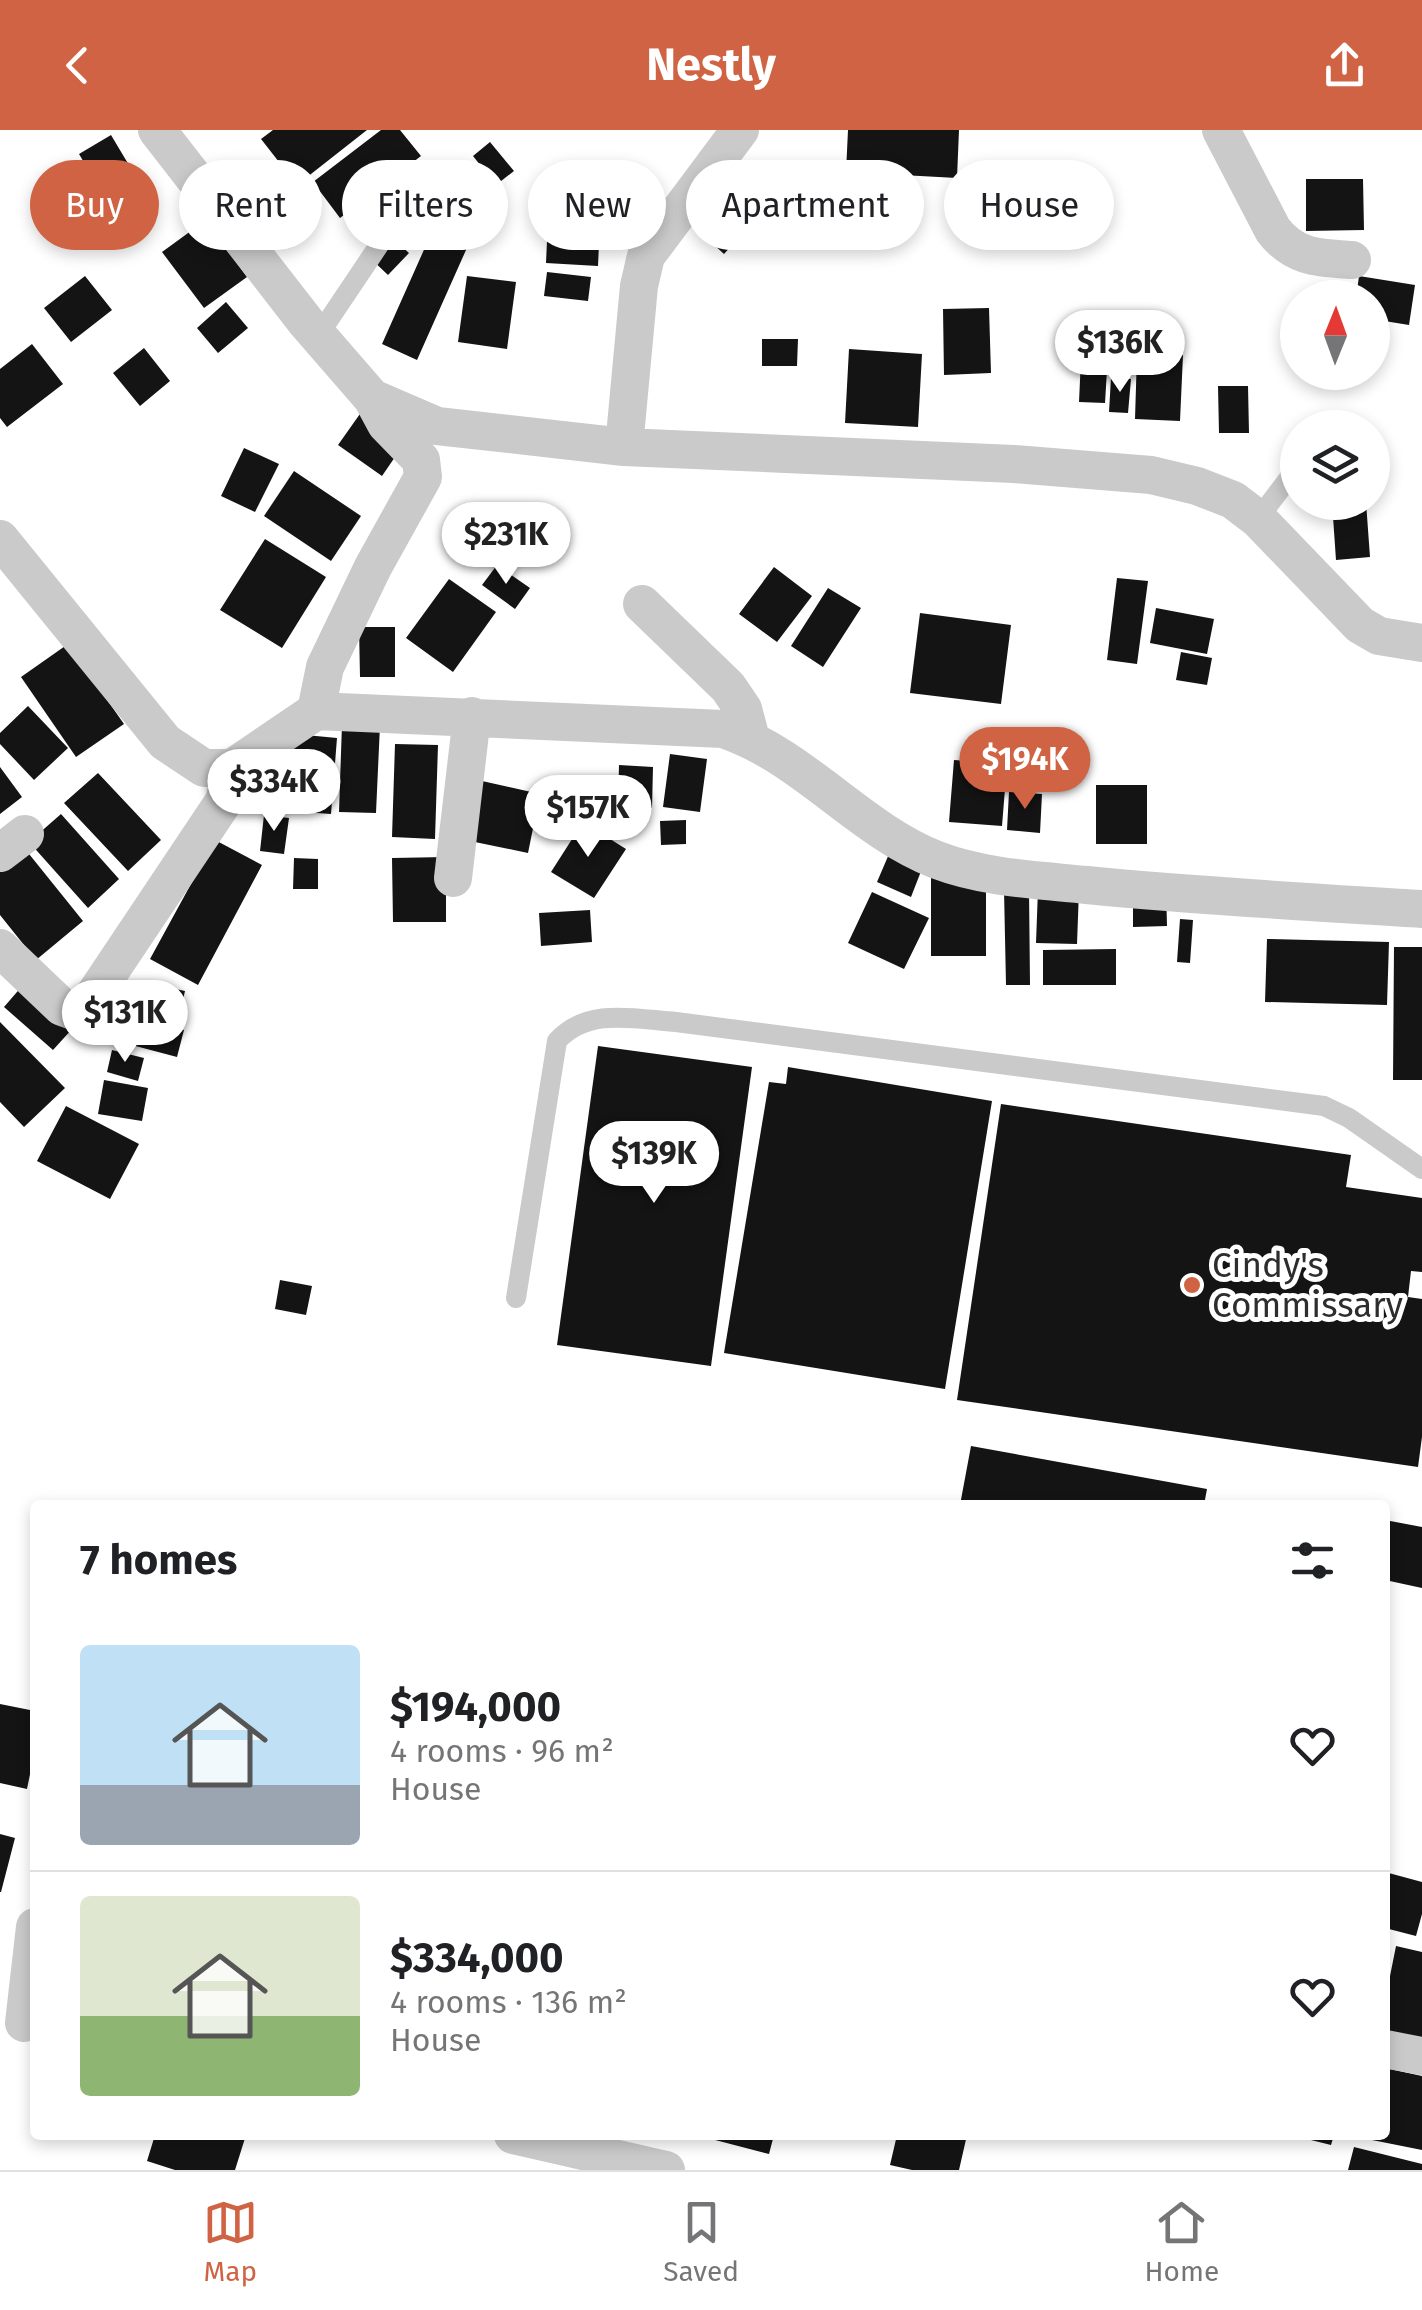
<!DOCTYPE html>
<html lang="en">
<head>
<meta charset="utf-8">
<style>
  :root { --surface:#fff; --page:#f6f6f6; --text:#202124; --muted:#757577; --line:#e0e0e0; --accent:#d06343 }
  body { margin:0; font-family:"Fira Sans",sans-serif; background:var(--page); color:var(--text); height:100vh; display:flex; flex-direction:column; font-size:38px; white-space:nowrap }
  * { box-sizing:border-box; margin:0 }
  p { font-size:32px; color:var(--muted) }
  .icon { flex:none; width:55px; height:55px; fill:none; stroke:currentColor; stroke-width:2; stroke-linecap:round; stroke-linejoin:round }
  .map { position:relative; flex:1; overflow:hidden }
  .panel { position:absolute; left:30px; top:1370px; width:1360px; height:640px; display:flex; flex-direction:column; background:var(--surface); border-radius:10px; box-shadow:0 5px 15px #0003 }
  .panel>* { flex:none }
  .banner { position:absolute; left:30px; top:30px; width:1362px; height:90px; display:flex; gap:20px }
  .needle { width:65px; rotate:1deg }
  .controls { position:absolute; left:1280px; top:150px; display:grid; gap:20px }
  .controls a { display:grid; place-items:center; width:110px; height:110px; border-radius:50%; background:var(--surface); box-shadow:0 5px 15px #0003; font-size:50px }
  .price { position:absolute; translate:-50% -85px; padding:0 22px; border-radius:35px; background:#fff; color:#222; font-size:32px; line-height:65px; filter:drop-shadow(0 2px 5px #0008) }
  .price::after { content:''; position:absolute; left:50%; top:60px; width:30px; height:22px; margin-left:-15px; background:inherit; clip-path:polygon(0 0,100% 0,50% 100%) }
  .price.current { background:var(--accent); color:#fff }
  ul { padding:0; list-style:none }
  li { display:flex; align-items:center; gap:30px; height:250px; padding:0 50px }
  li+li { border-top:2px solid var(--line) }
  li span { display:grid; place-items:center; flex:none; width:280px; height:200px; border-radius:10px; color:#555 }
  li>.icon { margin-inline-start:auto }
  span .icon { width:120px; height:120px; fill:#fffc; stroke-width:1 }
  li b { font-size:42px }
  h2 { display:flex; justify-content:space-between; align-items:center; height:120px; padding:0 50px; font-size:42px }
  .tag { padding:0 35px; border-radius:45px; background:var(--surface); box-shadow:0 5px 15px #0003; font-size:35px; line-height:90px }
  .tag.current { background:var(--accent); color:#fff }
  header { display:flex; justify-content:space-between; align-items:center; height:130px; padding:0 50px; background:var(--accent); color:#fff; font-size:45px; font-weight:700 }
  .tab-bar { display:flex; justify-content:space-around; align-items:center; height:140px; border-top:2px solid var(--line); background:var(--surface); font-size:28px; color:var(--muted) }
  .tab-bar a { display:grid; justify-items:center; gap:5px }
  .tab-bar .current { color:var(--accent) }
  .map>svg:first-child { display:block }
  .building { fill:#141414 }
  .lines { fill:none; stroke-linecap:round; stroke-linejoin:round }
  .service { stroke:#cacaca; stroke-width:20 }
  .minor { stroke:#cacaca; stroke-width:38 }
  .poi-dot { fill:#d06343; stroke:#fff; stroke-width:4 }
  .labels { text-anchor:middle; stroke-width:10; stroke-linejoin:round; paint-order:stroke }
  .poi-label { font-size:35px; fill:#2d2d2d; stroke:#fff; text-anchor:start }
</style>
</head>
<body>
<header><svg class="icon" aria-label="back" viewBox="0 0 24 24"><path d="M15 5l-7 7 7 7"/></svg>Nestly<svg class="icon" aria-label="share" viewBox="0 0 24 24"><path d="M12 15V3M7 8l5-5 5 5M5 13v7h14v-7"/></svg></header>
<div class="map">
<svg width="1422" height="2040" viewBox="0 0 1422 2040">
  <rect width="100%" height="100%" fill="#fff"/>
  <path class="building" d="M 273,0 L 367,0 L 297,55 L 261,9 Z
    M 381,0 L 400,0 L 421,26 L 340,88 L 313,52 Z
    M 848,0 L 959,0 L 957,48 L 846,42 Z
    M 111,5 L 142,57 L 110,76 L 79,24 Z
    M 490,12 L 514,41 L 496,55 L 473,26 Z
    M 741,36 L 781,68 L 757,99 L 716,67 Z
    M 1306,49 L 1363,49 L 1364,100 L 1306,101 Z
    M 711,71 L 745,101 L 724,124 L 690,93 Z
    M 439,86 L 474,102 L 417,230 L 382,214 Z
    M 206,90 L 247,147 L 204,178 L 162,122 Z
    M 388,104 L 409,123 L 388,145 L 368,126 Z
    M 547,111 L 599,114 L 598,136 L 546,133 Z
    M 547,142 L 591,147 L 588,171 L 544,166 Z
    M 85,146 L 112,180 L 71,212 L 44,178 Z
    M 467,146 L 516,152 L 507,219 L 458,212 Z
    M 1359,146 L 1415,155 L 1409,195 L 1372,189 L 1372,168 L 1356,168 Z
    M 226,172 L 248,198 L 218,223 L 197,198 Z
    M 989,178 L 991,243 L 944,245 L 943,179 Z
    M 1082,206 L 1109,207 L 1105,273 L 1079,272 Z
    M 762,209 L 798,209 L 797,236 L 762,236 Z
    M 32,214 L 63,254 L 7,297 L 0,288 L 0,239 Z
    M 1114,214 L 1132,216 L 1130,243 L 1112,241 Z
    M 144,218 L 170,251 L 140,276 L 113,243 Z
    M 849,219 L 922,224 L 918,297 L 845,293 Z
    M 1137,224 L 1183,225 L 1180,291 L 1135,289 Z
    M 1111,248 L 1131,249 L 1128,283 L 1109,282 Z
    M 1218,256 L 1248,256 L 1249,303 L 1219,303 Z
    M 362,281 L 406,311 L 382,346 L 338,315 Z
    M 244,318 L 279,334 L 255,382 L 221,366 Z
    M 294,341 L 361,386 L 331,431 L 264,386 Z
    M 1332,372 L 1366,372 L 1370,427 L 1336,430 Z
    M 265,409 L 326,447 L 282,518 L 220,480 Z
    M 497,435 L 530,458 L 515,479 L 482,455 Z
    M 774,437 L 812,466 L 777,512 L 739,484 Z
    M 1117,448 L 1148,451 L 1137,534 L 1107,530 Z
    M 449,449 L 496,482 L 453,542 L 406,508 Z
    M 828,458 L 861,478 L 823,537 L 791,516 Z
    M 1156,478 L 1214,489 L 1207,524 L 1150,513 Z
    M 920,483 L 1011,495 L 1001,574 L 910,563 Z
    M 359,497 L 395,497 L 395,547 L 360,547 Z
    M 68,514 L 124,594 L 76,627 L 21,547 Z
    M 1181,522 L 1212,528 L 1207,555 L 1176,550 Z
    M 28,576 L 68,618 L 34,650 L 0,614 L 0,603 Z
    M 342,594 L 380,595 L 376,683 L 339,682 Z
    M 295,604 L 337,608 L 331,684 L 289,681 Z
    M 395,614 L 438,615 L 435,709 L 392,707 Z
    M 670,624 L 707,629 L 700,682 L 663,677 Z
    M 954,630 L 1007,634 L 1002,696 L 949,692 Z
    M 253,631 L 276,637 L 266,674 L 244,668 Z
    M 619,635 L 653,637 L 652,678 L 618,677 Z
    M 0,637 L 22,667 L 0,684 Z
    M 98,643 L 161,710 L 128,741 L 64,673 Z
    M 482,651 L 540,664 L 528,723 L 470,711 Z
    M 1096,655 L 1147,655 L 1147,714 L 1096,714 Z
    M 1009,662 L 1042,664 L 1040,703 L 1007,700 Z
    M 61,684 L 119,749 L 88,778 L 29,712 Z
    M 264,685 L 289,688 L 284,724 L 260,721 Z
    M 686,690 L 686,714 L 661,715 L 660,691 Z
    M 583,692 L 626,719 L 594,768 L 551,742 Z
    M 215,710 L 262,735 L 198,855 L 150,829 Z
    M 21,714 L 83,791 L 36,830 L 0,785 L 0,731 Z
    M 892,717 L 925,731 L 911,767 L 877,752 Z
    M 446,727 L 446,792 L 393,792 L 392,728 Z
    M 294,728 L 318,729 L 318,759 L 293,759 Z
    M 931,747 L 986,747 L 986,826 L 931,826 Z
    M 1133,757 L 1166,757 L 1167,796 L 1133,797 Z
    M 1029,759 L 1030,855 L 1006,855 L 1004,760 Z
    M 1038,759 L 1079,760 L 1077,814 L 1036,813 Z
    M 872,762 L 929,788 L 904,839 L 848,813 Z
    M 590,780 L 592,812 L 541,816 L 539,783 Z
    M 1180,789 L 1193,790 L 1190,833 L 1177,832 Z
    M 1267,809 L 1389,812 L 1387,875 L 1265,872 Z
    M 1394,817 L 1422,817 L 1422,950 L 1393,950 Z
    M 1116,819 L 1116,855 L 1043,855 L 1043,820 Z
    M 148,853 L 185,861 L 178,890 L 142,882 Z
    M 23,855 L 73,898 L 53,920 L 4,877 Z
    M 136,887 L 184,900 L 177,927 L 128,914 Z
    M 0,892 L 65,958 L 24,997 L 0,972 Z
    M 598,916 L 752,937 L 711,1236 L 557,1215 Z
    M 112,920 L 144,928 L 138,951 L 107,942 Z
    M 788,937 L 992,971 L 945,1259 L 724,1223 L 769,952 L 786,954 Z
    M 104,950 L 148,958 L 142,991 L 98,984 Z
    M 1001,974 L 1351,1025 L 1346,1057 L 1422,1068 L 1422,1142 L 1411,1141 L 1408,1167 L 1422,1169 L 1422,1307 L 1418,1337 L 957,1270 Z
    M 66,976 L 139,1014 L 110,1069 L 37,1031 Z
    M 280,1150 L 312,1156 L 306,1185 L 275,1179 Z
    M 971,1316 L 1207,1359 L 1204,1375 L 960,1375 Z
    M 1385,1390 L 1422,1397 L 1422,1458 L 1385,1450 Z
    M 0,1574 L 35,1581 L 35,1620 L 27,1659 L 0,1653 Z
    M 0,1704 L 15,1708 L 1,1762 L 0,1762 Z
    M 1385,1742 L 1422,1752 L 1422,1784 L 1416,1806 L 1385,1798 Z
    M 1396,1816 L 1422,1822 L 1422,1910 L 1385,1903 L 1385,1871 Z
    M 1385,1938 L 1422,1946 L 1422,2020 L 1357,2007 L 1385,2005 Z
    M 155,2005 L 246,2005 L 235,2040 L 175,2040 L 147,2031 Z
    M 696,2005 L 774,2005 L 769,2024 Z
    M 897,2005 L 967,2005 L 959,2040 L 912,2040 L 890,2035 Z
    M 1291,2005 L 1334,2005 L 1331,2015 Z
    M 1354,2017 L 1422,2034 L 1422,2040 L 1348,2040 Z"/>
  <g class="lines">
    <path class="service" d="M 318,206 L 379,115
      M 1258,389 L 1298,336
      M 516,1168 L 557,911 C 588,877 634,889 676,892 L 1324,976 L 1349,988 L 1422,1039"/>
    <path class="minor" d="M 157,0 L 306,192 L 372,268 L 386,294 L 421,330 L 423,347 L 373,437 L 325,537 L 316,581
      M 1221,0 L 1273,100 C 1294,128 1319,128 1352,130
      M 372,268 L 437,296 L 624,317 L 1014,334 L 1151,345 L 1197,356 L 1233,370 L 1258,389 L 1360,495 L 1379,506 L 1422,513
      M 624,317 L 639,156 L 646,126 L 740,0
      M 0,409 L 165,612 L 204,638 L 232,638 L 316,581 L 723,599 C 804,626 858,699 937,730 C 984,748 1038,750 1087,755 C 1198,766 1310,772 1422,779
      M 642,474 L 728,557 L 743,579 L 751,609
      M 0,723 L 25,704
      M 453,748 L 472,586
      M 0,818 L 62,877 L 73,881 L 85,879 L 224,671 L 232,638
      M 24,1893 L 35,1797
      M 1385,1919 L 1422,1926
      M 513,2005 L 666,2040"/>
  </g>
  <circle class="poi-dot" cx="1192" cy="1155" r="10"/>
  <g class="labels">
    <g class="poi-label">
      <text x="1212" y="1147">Cindy's<tspan x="1212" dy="40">Commissary</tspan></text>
    </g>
  </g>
</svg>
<div class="controls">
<a><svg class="needle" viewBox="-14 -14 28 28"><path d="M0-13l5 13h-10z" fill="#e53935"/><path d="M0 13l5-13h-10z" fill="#757577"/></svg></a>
<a><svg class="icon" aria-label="layers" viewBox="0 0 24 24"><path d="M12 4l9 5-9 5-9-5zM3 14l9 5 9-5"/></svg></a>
</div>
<b class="price" style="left:1120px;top:265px">$136K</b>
<b class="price" style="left:506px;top:457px">$231K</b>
<b class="price current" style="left:1025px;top:682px">$194K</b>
<b class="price" style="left:274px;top:704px">$334K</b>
<b class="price" style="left:588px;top:730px">$157K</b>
<b class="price" style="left:125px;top:935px">$131K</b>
<b class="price" style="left:654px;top:1076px">$139K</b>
<div class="banner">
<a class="tag current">Buy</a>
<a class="tag">Rent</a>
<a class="tag">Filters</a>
<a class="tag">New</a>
<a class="tag">Apartment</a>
<a class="tag">House</a>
</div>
<section class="panel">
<h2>7 homes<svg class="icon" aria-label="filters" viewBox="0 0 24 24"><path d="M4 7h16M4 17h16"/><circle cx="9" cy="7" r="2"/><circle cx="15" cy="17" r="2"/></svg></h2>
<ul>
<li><span style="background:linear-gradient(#bfe0f5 70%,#9aa5b1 0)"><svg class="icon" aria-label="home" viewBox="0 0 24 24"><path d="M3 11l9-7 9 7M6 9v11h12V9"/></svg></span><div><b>$194,000</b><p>4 rooms · 96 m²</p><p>House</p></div><svg class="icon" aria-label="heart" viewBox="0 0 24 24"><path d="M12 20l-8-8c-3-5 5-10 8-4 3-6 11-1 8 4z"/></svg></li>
<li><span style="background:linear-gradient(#dfe7d0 60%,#8fb573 0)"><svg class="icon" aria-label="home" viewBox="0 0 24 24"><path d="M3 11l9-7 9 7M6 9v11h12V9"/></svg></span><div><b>$334,000</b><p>4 rooms · 136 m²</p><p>House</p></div><svg class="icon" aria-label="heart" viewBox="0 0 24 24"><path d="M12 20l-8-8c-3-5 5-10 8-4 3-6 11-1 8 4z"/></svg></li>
</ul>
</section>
</div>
<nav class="tab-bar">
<a class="current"><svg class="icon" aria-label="map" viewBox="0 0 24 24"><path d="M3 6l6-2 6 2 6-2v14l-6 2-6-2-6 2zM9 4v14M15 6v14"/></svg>Map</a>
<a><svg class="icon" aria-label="saved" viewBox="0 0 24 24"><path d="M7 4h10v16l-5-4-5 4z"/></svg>Saved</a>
<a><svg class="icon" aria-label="home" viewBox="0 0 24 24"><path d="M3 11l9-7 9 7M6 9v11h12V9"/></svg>Home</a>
</nav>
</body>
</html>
